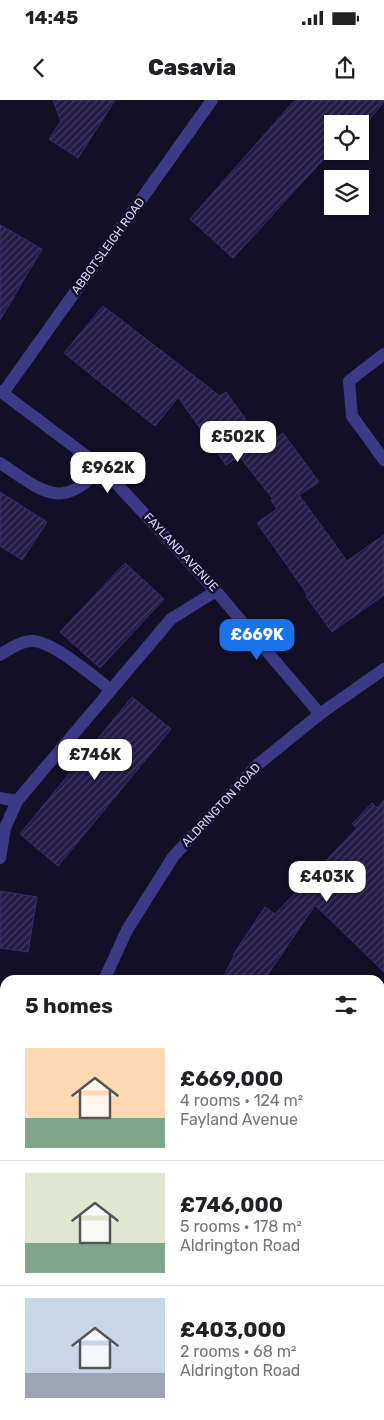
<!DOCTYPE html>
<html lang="en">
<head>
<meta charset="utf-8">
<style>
  :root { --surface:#fff; --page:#f6f6f6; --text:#202124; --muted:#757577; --line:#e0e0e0; --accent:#1a73e8 }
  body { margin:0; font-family:Rubik,sans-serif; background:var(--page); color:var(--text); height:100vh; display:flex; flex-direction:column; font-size:19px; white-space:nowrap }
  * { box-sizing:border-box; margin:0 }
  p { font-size:16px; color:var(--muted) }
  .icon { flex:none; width:28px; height:28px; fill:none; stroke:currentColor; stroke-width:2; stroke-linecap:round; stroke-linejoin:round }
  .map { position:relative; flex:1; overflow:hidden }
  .drawer { position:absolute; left:0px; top:875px; width:385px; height:445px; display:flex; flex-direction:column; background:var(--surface); border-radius:15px 15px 0 0; box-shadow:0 1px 4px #0004 }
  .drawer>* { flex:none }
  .tools { position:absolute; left:324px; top:15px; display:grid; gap:10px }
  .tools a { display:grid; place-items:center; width:45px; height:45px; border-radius:0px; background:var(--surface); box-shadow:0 1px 4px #0004; font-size:25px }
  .price { position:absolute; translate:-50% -42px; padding:0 11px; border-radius:10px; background:#fff; color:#222; font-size:16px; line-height:32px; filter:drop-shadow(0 1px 2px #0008) }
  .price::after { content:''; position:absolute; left:50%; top:30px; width:15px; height:11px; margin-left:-8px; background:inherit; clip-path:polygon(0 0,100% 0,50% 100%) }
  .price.active { background:var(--accent); color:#fff }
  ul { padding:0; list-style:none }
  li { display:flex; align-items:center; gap:15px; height:125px; padding:0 25px }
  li+li { border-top:1px solid var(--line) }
  li span { display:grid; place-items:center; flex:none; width:140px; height:100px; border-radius:0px; color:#555 }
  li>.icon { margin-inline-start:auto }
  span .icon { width:60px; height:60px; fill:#fffc; stroke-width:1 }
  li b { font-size:21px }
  h2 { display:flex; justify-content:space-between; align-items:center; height:60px; padding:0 25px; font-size:21px }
  .status { display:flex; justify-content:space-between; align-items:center; height:35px; padding:0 25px; background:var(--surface); direction:ltr }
  .status svg { height:14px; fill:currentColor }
  header { display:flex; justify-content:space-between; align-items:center; height:65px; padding:0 25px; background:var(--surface); font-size:22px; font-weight:800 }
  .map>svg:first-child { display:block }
  .building { fill:url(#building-hatch); stroke:#3b2d73 }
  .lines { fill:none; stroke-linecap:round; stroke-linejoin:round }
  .minor { stroke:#3d3a85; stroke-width:12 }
  .major { stroke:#c25bff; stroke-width:12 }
  .rail-casing { stroke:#00e5ff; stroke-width:5.5 }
  .rail { stroke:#130f26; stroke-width:4; stroke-dasharray:11; stroke-linecap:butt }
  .labels { text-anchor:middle; stroke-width:5; stroke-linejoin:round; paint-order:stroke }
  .street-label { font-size:12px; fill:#d9d4ff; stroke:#130f26 }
</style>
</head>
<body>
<div class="status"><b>14:45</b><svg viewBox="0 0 49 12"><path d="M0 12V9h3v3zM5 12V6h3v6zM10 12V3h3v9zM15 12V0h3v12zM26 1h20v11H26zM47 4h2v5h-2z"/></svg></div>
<header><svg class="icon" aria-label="back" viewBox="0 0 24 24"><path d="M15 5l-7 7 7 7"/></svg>Casavia<svg class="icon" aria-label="share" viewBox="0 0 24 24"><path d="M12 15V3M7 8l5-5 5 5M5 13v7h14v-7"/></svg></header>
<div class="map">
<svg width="384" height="1320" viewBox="0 0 384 1320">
  <defs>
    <pattern id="building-hatch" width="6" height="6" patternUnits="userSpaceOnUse" patternTransform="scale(1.25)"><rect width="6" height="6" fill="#241b47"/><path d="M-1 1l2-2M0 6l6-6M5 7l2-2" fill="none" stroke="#433b63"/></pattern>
  </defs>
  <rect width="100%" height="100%" fill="#130f26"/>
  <path class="building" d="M 53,0 L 115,0 L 78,58 L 49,39 L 61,21 Z
    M 295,0 L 384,0 L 384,2 L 360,30 L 360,24 L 332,24 L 332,51 L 342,51 L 337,57 L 331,51 L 233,158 L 190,119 Z
    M 0,125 L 42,149 L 0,220 Z
    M 103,206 L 220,296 L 226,292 L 265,346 L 283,333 L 319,382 L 299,395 L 347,461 L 384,435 L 384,495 L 332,532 L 306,496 L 308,495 L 257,423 L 277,409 L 271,400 L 273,399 L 239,356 L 226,365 L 178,297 L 155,326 L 64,253 Z
    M 0,392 L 47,422 L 22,460 L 0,446 Z
    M 125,463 L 164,499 L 100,568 L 60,532 Z
    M 132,597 L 171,629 L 58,766 L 20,734 Z
    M 384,700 L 384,872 L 315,805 L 264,880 L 222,880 L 234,856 L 233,855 L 265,807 L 275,814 L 357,728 L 352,724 L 372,703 L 377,708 Z
    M 0,791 L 37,797 L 28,852 L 0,848 Z"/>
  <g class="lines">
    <path class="minor" d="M 384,254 L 349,281 L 352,316 L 384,360
      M 0,291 L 101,367 L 216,491 L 320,614
      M 3,293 L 212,0
      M 0,363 C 40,389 62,414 101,367
      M 0,555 C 9,549 21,541 32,541 C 53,541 94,577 111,590
      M 0,698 L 17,701
      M 0,758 L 5,728 L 17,701 L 171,519 L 216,491
      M 104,880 L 127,830 L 173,757 L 256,666 L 320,614 L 384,569
      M 0,1015 L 5,1010"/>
    <path class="major" d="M 0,945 L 5,946
      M 380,1041 L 384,1042"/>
    <defs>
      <path id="rail" d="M 380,1112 L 384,1110
        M 380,1133 L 384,1130
        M 380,1164 L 384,1161
        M 380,1187 L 384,1184
        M 97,1320 L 104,1315
        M 126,1320 L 133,1315
        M 161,1320 L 167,1315
        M 190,1320 L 197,1315
        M 202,1320 L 208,1315
        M 227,1320 L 233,1315"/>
    </defs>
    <use href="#rail" class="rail-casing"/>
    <use href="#rail" class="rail"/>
  </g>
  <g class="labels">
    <g class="street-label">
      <text transform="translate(108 146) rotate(-54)" y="4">ABBOTSLEIGH ROAD</text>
      <text transform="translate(181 452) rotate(47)" y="4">FAYLAND AVENUE</text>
      <text transform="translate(221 705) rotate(-47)" y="4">ALDRINGTON ROAD</text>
    </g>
  </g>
</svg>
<div class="tools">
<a><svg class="icon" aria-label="locate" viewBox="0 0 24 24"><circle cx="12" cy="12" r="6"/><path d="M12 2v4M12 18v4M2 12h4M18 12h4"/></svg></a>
<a><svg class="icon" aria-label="layers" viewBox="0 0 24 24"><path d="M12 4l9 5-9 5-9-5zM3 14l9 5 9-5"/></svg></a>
</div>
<b class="price" style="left:238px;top:363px">£502K</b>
<b class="price" style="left:108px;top:394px">£962K</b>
<b class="price active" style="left:257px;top:561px">£669K</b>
<b class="price" style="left:95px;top:681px">£746K</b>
<b class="price" style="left:327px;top:803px">£403K</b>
<section class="drawer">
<h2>5 homes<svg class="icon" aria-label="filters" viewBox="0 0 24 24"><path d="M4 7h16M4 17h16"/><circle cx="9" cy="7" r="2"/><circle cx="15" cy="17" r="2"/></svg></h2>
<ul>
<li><span style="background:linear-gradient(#ffd9b3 70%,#7fa58c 0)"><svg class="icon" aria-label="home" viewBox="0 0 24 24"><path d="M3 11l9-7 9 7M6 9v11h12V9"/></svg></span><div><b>£669,000</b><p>4 rooms · 124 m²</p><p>Fayland Avenue</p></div></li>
<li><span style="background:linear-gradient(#dfe7d0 70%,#7fa58c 0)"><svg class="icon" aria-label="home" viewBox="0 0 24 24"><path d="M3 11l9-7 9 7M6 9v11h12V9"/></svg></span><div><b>£746,000</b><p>5 rooms · 178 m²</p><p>Aldrington Road</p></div></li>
<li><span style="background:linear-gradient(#c9d6e8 75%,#9aa5b1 0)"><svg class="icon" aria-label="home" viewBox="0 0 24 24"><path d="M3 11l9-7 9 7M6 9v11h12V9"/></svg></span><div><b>£403,000</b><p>2 rooms · 68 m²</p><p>Aldrington Road</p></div></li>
</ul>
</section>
</div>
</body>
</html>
